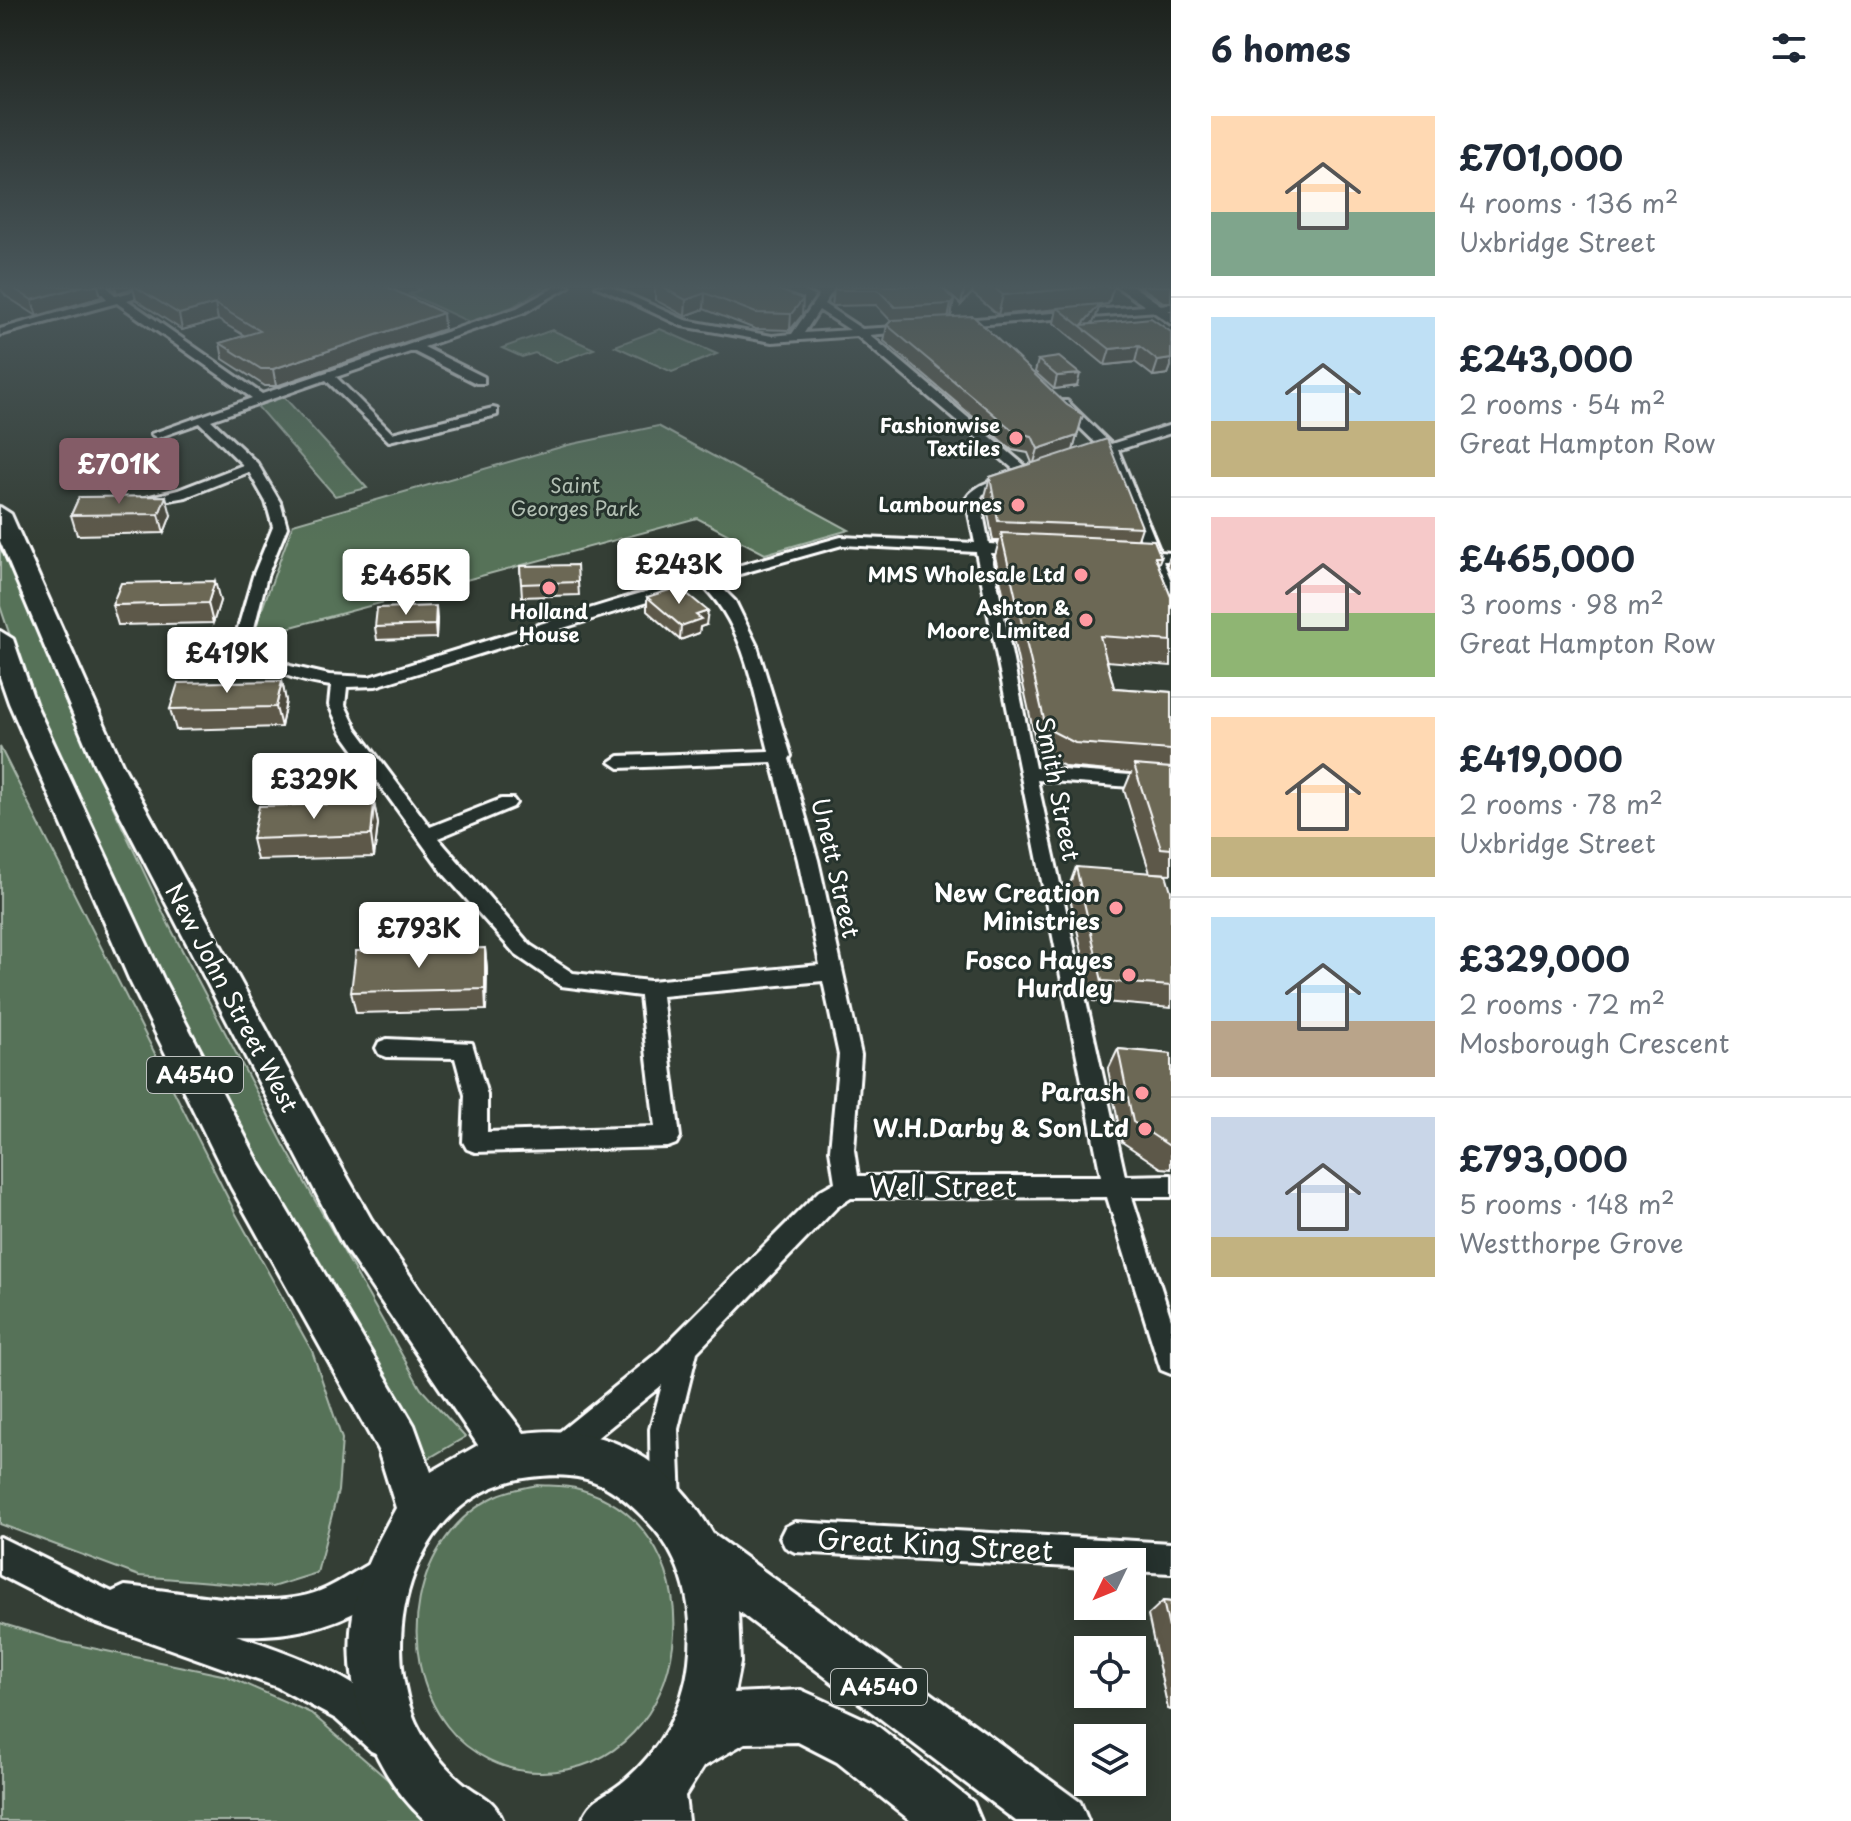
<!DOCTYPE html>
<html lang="en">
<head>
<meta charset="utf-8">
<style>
  :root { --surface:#fff; --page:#f2f2f3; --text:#1f2937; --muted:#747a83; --line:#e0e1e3; --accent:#845c67 }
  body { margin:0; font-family:"Playpen Sans",sans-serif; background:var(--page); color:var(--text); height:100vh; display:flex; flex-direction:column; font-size:30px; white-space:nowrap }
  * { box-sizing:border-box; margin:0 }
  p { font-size:26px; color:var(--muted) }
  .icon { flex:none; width:44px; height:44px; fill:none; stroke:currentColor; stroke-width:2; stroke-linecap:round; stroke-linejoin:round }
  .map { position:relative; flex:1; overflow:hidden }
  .drawer { display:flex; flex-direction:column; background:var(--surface); width:680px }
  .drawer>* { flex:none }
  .needle { width:52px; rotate:227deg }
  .tools { position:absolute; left:1074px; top:1548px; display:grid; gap:16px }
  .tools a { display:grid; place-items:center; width:72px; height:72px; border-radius:0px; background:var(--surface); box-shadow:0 4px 20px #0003; font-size:40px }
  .price { position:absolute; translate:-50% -68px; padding:0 18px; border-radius:8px; background:#fff; color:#222; font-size:26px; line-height:52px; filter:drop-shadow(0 2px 4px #0008) }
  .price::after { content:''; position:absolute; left:50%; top:48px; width:24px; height:18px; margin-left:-12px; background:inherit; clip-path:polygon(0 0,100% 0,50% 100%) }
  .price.selected { background:var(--accent); color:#fff }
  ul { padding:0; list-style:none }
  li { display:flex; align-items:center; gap:24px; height:200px; padding:0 40px }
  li+li { border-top:2px solid var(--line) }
  li span { display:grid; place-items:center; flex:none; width:224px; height:160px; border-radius:0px; color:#555 }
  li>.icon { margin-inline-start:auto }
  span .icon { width:96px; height:96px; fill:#fffc; stroke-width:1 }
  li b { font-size:34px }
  h2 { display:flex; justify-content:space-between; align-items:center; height:96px; padding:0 40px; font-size:34px }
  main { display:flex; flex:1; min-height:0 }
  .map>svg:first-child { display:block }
  .green { fill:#567258; stroke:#aab8ac; stroke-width:2 }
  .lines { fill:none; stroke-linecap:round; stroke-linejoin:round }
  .minor-casing { stroke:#fff; stroke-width:6 }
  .tertiary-casing { stroke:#fff; stroke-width:6 }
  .secondary-casing { stroke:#fff; stroke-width:6 }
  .trunk-casing { stroke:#fff; stroke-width:6 }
  .minor { fill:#26332d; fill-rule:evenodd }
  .tertiary { fill:#26332d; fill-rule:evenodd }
  .secondary { fill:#26332d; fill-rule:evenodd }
  .trunk { fill:#26332d; fill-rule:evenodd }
  .wall { fill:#5d5949; stroke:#fff; stroke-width:2 }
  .shaded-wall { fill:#4c493c; stroke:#fff; stroke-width:2 }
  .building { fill:#6c6855; stroke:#fff; stroke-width:2 }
  .poi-dot { fill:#ff9aa2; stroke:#26332d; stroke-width:3 }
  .labels { text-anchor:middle; stroke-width:6; stroke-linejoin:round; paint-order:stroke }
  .far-poi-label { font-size:20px; font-weight:bold; fill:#fff; stroke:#26332d; text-anchor:end }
  .far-park-label { font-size:20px; fill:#b3c0b4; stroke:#26332d }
  .shield { fill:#26332d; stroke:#bec2c0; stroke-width:2 }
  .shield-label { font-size:22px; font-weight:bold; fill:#fff }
  .street-label { font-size:24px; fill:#fff; stroke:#26332d }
  .poi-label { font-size:24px; font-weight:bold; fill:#fff; stroke:#26332d; text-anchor:end }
  .near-street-label { font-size:28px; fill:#fff; stroke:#26332d }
</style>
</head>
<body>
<main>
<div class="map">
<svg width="1171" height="1821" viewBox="0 0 1171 1821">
  <rect width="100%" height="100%" fill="#343e35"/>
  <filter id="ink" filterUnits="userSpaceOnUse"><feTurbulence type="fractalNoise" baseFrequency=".0125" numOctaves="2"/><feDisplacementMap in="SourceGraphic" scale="16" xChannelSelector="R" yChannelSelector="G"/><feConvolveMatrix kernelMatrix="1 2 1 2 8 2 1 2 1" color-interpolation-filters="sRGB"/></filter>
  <g filter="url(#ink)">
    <path class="green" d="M 414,286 L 538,286 L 543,288 L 512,307 L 469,322 L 409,294 L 420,290 Z
      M 660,329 L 717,354 L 672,372 L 615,346 Z
      M 552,330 L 594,349 L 556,363 L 535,353 L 522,357 L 502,348 Z
      M 284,397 L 367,488 L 335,496 L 257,406 Z
      M 658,426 L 849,530 L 765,554 L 697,518 L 269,633 L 254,631 L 293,524 L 568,445 Z
      M 0,538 L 89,756 L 169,925 L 284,1145 L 421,1389 L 465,1437 L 424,1461 L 253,1158 L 162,980 L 28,689 L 0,606 Z
      M 0,747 L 236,1214 L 312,1351 L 342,1439 L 338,1491 L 317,1573 L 272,1587 L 139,1576 L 0,1524 Z
      M 537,1485 C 550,1486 567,1485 579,1489 C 725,1530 696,1770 542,1772 C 507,1773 469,1755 447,1726 C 393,1655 412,1536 496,1496 C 508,1490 524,1488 537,1485 Z
      M 0,1623 L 63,1642 L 227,1676 L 311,1713 L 401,1791 L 442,1821 L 0,1821 Z"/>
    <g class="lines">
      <defs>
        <path id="minor" d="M 95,286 L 106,286 L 116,296 L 155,286 L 171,286 L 127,300 L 262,394 L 517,308 L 557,286 L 570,286 L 525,312 L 424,347 L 484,377 L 484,383 L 476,383 L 413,351 L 336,377 L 392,433 L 493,408 L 497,409 L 497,415 L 389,441 L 326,380 L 211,420 L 257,463 L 280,502 L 287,527 L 267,576 L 254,628 L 269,652 L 290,666 L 329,675 L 369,677 L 631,596 L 841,537 L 975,543 L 966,499 C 975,484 1000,476 1018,477 L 1018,483 L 983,494 L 980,499 L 989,544 L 1023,546 L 1030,550 L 1023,554 L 991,553 L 1035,768 L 1171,778 L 1171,790 L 1037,780 L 1125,1176 L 1171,1175 L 1171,1197 L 1132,1197 L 1171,1319 L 1171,1374 L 1161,1370 L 1158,1361 L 1107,1197 L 851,1198 L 837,1207 L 697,1352 L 678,1429 L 681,1501 L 676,1511 L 666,1516 L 656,1511 L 651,1501 L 650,1429 L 662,1385 L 572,1458 L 562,1462 L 552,1458 L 548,1448 L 552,1438 L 658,1352 L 819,1191 L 835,1182 L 830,1150 L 839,1055 L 823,981 L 662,996 L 680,1137 L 676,1144 L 668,1147 L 475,1152 L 467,1149 L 463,1142 L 465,1095 L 455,1058 L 387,1057 L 379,1054 L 376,1048 L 379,1042 L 387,1039 L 472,1043 L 487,1095 L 487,1132 L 655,1127 L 640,996 L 561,986 L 516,955 L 444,874 L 342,733 L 329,705 L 331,686 C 285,679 261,670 238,628 L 253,576 L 273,527 L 266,502 L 249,472 L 186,497 L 141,505 L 134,501 L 178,490 L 243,465 L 200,423 L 157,438 L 151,434 L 252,398 L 117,303 L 0,335 L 0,329 L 107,299 ZM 842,545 L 976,552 L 1101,1176 L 858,1176 L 854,1150 L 861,1055 L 818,860 L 789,759 L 791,756 L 757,646 L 735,601 L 715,581 ZM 702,585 C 746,627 754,694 769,751 L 619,756 L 610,762 L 619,768 L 772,762 L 798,860 L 820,965 L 650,981 L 573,973 L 530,945 L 438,838 L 513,807 L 516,803 L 513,799 L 501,799 L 430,827 L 356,728 L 345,705 L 347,687 L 376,686 Z
          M 596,286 L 609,286 L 685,320 L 772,336 L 792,334 L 819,295 L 800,286 L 823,290 L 826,286 L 836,286 L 824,304 L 862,329 L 915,326 L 915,330 L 911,331 L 870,335 L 1036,475 L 1024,478 L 857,336 L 772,342 L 682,326 ZM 819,310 L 850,330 L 804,333 Z
          M 1171,304 L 1171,310 L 950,327 L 944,324 L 950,321 Z
          M 1059,401 L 1067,401 L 1111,444 L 1171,425 L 1171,433 L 1118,450 L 1160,552 L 1171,553 L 1171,561 L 1163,561 L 1171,581 L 1171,605 L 1163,600 L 1148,560 L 1128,555 L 1135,551 L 1145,551 L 1108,455 L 1081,459 L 1081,453 L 1100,447 L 1059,407 Z
          M 795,1522 L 1171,1543 L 1171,1573 L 1132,1571 L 1132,1562 L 1088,1562 L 1088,1568 L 795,1552 L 785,1547 L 780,1537 L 785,1527 Z"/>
        <path id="tertiary" d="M 0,1537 L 112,1592 L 125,1586 C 181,1591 267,1612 320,1591 C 343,1582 362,1565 385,1556 L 398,1561 L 403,1574 C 397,1589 386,1594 372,1603 C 328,1629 287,1637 236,1635 C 287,1652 382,1683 405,1737 L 399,1751 L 385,1757 L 371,1751 L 336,1719 L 277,1687 L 86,1619 L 0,1575 Z"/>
        <path id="secondary" d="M 1116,286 L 1133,286 L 1171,312 L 1171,324 Z"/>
        <path id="trunk" d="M 0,507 L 11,514 L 122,764 L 332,1150 L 371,1219 L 466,1357 L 524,1433 C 609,1422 671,1461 713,1534 L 1080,1802 L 1088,1821 L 1016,1821 L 738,1611 L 740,1663 L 734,1693 L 801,1690 L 819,1698 L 875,1724 L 973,1802 L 981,1821 L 911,1821 L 837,1762 L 798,1742 L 745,1743 L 703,1767 L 685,1796 L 688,1821 L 582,1821 C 592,1796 604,1798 624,1781 C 659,1752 684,1708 689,1662 C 695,1611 684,1559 648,1522 C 611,1483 585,1470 531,1477 C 421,1491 379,1618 412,1713 C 421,1738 441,1764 461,1781 C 481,1798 493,1796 503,1821 L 426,1821 C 372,1773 341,1687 353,1615 C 359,1576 377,1542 396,1508 L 378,1450 L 231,1187 L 130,981 L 9,703 L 0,677 L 0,631 L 13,639 L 35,703 L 164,981 L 259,1163 L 414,1425 L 431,1472 L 478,1445 L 343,1245 L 94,764 L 0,541 Z"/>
      </defs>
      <use href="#minor" class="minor-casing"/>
      <use href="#tertiary" class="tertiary-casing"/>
      <use href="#secondary" class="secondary-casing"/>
      <use href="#trunk" class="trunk-casing"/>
      <use href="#minor" class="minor"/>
      <use href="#tertiary" class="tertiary"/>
      <use href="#secondary" class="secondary"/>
      <use href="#trunk" class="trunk"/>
    </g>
    <path class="wall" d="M 0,286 L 98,286 L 101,297 L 37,316 L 6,296 L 0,288 Z
      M 110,286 L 385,286 L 443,313 L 444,329 L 276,386 L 265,386 L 223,359 L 220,343 L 245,336 L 218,320 L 182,330 L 136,300 L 133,288 L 117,293 Z
      M 655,286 L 784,286 L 775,288 L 802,315 L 790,330 L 755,329 L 704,309 L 685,316 L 655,300 Z
      M 940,286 L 954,300 L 951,316 L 950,317 L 1067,405 L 1083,415 L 1073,450 L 1142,527 L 1138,539 L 1161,557 L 1158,565 L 1171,597 L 1171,666 L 1107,661 L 1114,688 L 1171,692 L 1171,874 L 1150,873 L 1124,790 L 1131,773 L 1066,767 L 1038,753 L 995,556 L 999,541 L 993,541 L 985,496 L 990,477 L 1032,463 L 1028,453 L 1012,450 L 884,341 L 887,325 L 891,321 L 876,305 L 832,306 L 834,290 Z
      M 944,286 L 1114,286 L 1108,304 L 1100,305 L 1095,319 L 1092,324 L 1171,332 L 1171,366 L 1168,374 L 1153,376 L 1135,362 L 1105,365 L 1054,323 L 1057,309 L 998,315 L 972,293 L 961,305 L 944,289 Z
      M 1140,286 L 1171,286 L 1171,302 L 1163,302 Z
      M 1038,360 L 1077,386 L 1054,389 L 1035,372 Z
      M 79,497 L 171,515 L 164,533 L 77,535 L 71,515 Z
      M 1171,554 L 1171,574 L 1167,564 Z
      M 520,566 L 578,582 L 579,595 L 522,597 Z
      M 647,597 L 706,625 L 700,627 L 699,633 L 680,640 L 647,611 Z
      M 220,601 L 213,623 L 118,625 L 112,605 Z
      M 437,619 L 436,638 L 377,640 L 375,627 Z
      M 282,681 L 286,701 L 281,727 L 176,730 L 170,709 Z
      M 374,803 L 378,824 L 374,857 L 257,860 L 252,839 Z
      M 1076,867 L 1171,891 L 1171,1008 L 1093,1001 L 1068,889 Z
      M 485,948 L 487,969 L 486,1010 L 356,1013 L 351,992 Z
      M 1118,1049 L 1171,1054 L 1171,1169 L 1161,1168 L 1122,1142 L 1108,1070 Z
      M 1163,1601 L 1171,1602 L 1171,1710 L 1168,1709 L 1148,1615 Z"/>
    <path class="shaded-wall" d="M 83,286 L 98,286 L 101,297 L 37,316 L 32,300 Z
      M 115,286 L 133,286 L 133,288 L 117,293 Z
      M 965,286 L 974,286 L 972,293 L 961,305 Z
      M 1099,286 L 1114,286 L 1108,304 L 1100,305 L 1095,319 L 1086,331 L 1082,325 L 1099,305 L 998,315 L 1003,295 Z
      M 705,293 L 704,309 L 685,316 L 686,300 Z
      M 803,299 L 802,315 L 790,330 L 791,314 Z
      M 954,300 L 951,316 L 948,319 L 951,304 Z
      M 215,304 L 218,320 L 182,330 L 179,314 Z
      M 443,313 L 444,329 L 276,386 L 273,369 Z
      M 1139,346 L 1135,362 L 1105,365 L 1110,349 Z
      M 1171,359 L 1171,366 L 1168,374 L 1153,376 L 1158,361 Z
      M 1080,374 L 1077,386 L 1054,389 L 1057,376 Z
      M 1077,436 L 1072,454 L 1033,466 L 1038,449 Z
      M 166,496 L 171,515 L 164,533 L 159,514 Z
      M 215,581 L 220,601 L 213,623 L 208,603 Z
      M 436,606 L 437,619 L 436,638 L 435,625 Z
      M 708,611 L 706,625 L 700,627 L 699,633 L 680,640 L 681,626 L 696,615 Z
      M 282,681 L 286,701 L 281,727 L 276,707 Z
      M 374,803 L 378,824 L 374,857 L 371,835 Z
      M 485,948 L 487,969 L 486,1010 L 485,989 Z"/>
    <path class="building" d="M 10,286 L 83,286 L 32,300 Z
      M 134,286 L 385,286 L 443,313 L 273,369 L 261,369 L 220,343 L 260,331 L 215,304 L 179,314 Z
      M 660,286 L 769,286 L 803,299 L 791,314 L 756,313 L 705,293 L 686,300 Z
      M 837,286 L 940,286 L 954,300 L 951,304 L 895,307 L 878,290 L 834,290 Z
      M 992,286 L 1099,286 L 1003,295 Z
      M 1100,304 L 1082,325 L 1151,318 L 1171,332 L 1171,359 L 1158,361 L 1139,346 L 1110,349 L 1058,308 Z
      M 973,316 L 1067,405 L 1083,415 L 1077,436 L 1038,449 L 1032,436 L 1016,433 L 887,325 L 892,320 Z
      M 1059,357 L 1080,374 L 1057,376 L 1038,360 Z
      M 1107,439 L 1142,527 L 998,521 L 990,477 Z
      M 166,496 L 159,514 L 71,515 L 79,497 Z
      M 1001,533 L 1154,540 L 1161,557 L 1155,557 L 1171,597 L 1171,641 L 1100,636 L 1114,688 L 1171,692 L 1171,750 L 1075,743 L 1046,728 Z
      M 577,565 L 578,582 L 521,584 L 520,566 Z
      M 215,581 L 208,603 L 112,605 L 121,583 Z
      M 679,587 L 708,611 L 696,615 L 701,619 L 681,626 L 647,597 Z
      M 436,606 L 435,625 L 375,627 L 377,608 Z
      M 282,681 L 276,707 L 170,709 L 178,683 Z
      M 1134,765 L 1171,768 L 1171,849 L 1161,848 Z
      M 374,803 L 371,835 L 252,839 L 259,806 Z
      M 1076,867 L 1166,874 L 1171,891 L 1171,986 L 1102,981 Z
      M 485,948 L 485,989 L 351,992 L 356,951 Z
      M 1118,1049 L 1171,1054 L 1171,1147 L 1133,1122 Z
      M 1163,1601 L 1171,1602 L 1171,1637 Z"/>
  </g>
  <linearGradient id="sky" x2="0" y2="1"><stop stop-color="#1d221d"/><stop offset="0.53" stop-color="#4a585c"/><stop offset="1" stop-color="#4a585c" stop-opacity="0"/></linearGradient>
  <rect width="1171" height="541" fill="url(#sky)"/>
  <g class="poi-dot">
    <circle cx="1016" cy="438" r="8"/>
    <circle cx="1018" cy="505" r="8"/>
    <circle cx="1081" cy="575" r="8"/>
    <circle cx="549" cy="588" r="8"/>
    <circle cx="1086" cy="620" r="8"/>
    <circle cx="1116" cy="908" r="8"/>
    <circle cx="1129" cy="975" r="8"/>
    <circle cx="1142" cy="1093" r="8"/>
    <circle cx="1145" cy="1129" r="8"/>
  </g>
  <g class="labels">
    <g class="far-poi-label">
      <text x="1000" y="433">Fashionwise<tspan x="1000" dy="23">Textiles</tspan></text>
      <text x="1002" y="512">Lambournes</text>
      <text x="1065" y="582">MMS Wholesale Ltd</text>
      <text x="1070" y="615">Ashton &amp;<tspan x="1070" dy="23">Moore Limited</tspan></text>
      <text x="549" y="619" text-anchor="middle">Holland<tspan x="549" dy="23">House</tspan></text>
    </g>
    <g class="far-park-label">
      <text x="575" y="493">Saint<tspan x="575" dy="23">Georges Park</tspan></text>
    </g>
    <g class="shield">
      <rect x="147" y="1057" width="96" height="36" rx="6"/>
      <rect x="831" y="1669" width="96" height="36" rx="6"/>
    </g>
    <g class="shield-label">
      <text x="195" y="1083">A4540</text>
      <text x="879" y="1695">A4540</text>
    </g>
    <g class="street-label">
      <text transform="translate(1057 789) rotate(79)" y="8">Smith Street</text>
      <text transform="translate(835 868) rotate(77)" y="8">Unett Street</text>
      <text transform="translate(231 998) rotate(62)" y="8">New John Street West</text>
    </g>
    <g class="poi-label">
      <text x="1100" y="902">New Creation<tspan x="1100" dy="28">Ministries</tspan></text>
      <text x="1113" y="969">Fosco Hayes<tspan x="1113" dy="28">Hurdley</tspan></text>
      <text x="1126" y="1101">Parash</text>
      <text x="1129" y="1137">W.H.Darby &amp; Son Ltd</text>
    </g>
    <g class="near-street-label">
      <text x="943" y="1197">Well Street</text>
      <text transform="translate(935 1545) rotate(3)" y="10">Great King Street</text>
    </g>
  </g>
</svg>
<div class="tools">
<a><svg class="needle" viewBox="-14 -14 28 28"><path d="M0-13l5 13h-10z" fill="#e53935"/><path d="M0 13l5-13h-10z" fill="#747a83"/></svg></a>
<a><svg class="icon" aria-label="locate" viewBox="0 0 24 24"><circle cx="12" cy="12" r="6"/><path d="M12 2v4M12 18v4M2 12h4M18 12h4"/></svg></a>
<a><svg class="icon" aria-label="layers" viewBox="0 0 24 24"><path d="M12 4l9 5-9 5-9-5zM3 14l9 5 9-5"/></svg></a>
</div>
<b class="price selected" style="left:119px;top:506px">£701K</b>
<b class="price" style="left:679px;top:606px">£243K</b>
<b class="price" style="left:406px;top:617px">£465K</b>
<b class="price" style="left:227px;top:695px">£419K</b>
<b class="price" style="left:314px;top:821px">£329K</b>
<b class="price" style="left:419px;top:970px">£793K</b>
</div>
<section class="drawer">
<h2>6 homes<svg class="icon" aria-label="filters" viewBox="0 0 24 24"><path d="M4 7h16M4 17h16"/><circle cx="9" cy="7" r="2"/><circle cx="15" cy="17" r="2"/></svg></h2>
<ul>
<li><span style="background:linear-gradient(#ffd9b3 60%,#7fa58c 0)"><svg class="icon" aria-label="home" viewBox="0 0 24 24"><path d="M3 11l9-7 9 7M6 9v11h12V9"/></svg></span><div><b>£701,000</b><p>4 rooms · 136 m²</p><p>Uxbridge Street</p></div></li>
<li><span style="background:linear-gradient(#bfe0f5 65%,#c2b280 0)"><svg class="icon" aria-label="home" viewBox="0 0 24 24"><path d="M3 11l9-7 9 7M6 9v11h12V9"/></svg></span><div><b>£243,000</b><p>2 rooms · 54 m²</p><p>Great Hampton Row</p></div></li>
<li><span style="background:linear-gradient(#f6c9c9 60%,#8fb573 0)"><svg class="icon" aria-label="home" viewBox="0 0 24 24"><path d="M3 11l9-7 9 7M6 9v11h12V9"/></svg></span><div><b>£465,000</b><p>3 rooms · 98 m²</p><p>Great Hampton Row</p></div></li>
<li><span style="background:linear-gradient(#ffd9b3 75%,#c2b280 0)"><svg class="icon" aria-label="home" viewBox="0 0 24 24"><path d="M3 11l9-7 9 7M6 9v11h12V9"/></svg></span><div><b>£419,000</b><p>2 rooms · 78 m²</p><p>Uxbridge Street</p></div></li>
<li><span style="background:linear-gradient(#bfe0f5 65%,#b9a48a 0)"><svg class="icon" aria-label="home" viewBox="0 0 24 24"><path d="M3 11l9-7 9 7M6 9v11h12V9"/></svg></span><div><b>£329,000</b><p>2 rooms · 72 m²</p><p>Mosborough Crescent</p></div></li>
<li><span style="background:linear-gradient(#c9d6e8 75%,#c2b280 0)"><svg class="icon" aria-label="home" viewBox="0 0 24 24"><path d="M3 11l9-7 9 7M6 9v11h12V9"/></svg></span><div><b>£793,000</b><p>5 rooms · 148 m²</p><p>Westthorpe Grove</p></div></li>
</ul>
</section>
</main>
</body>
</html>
